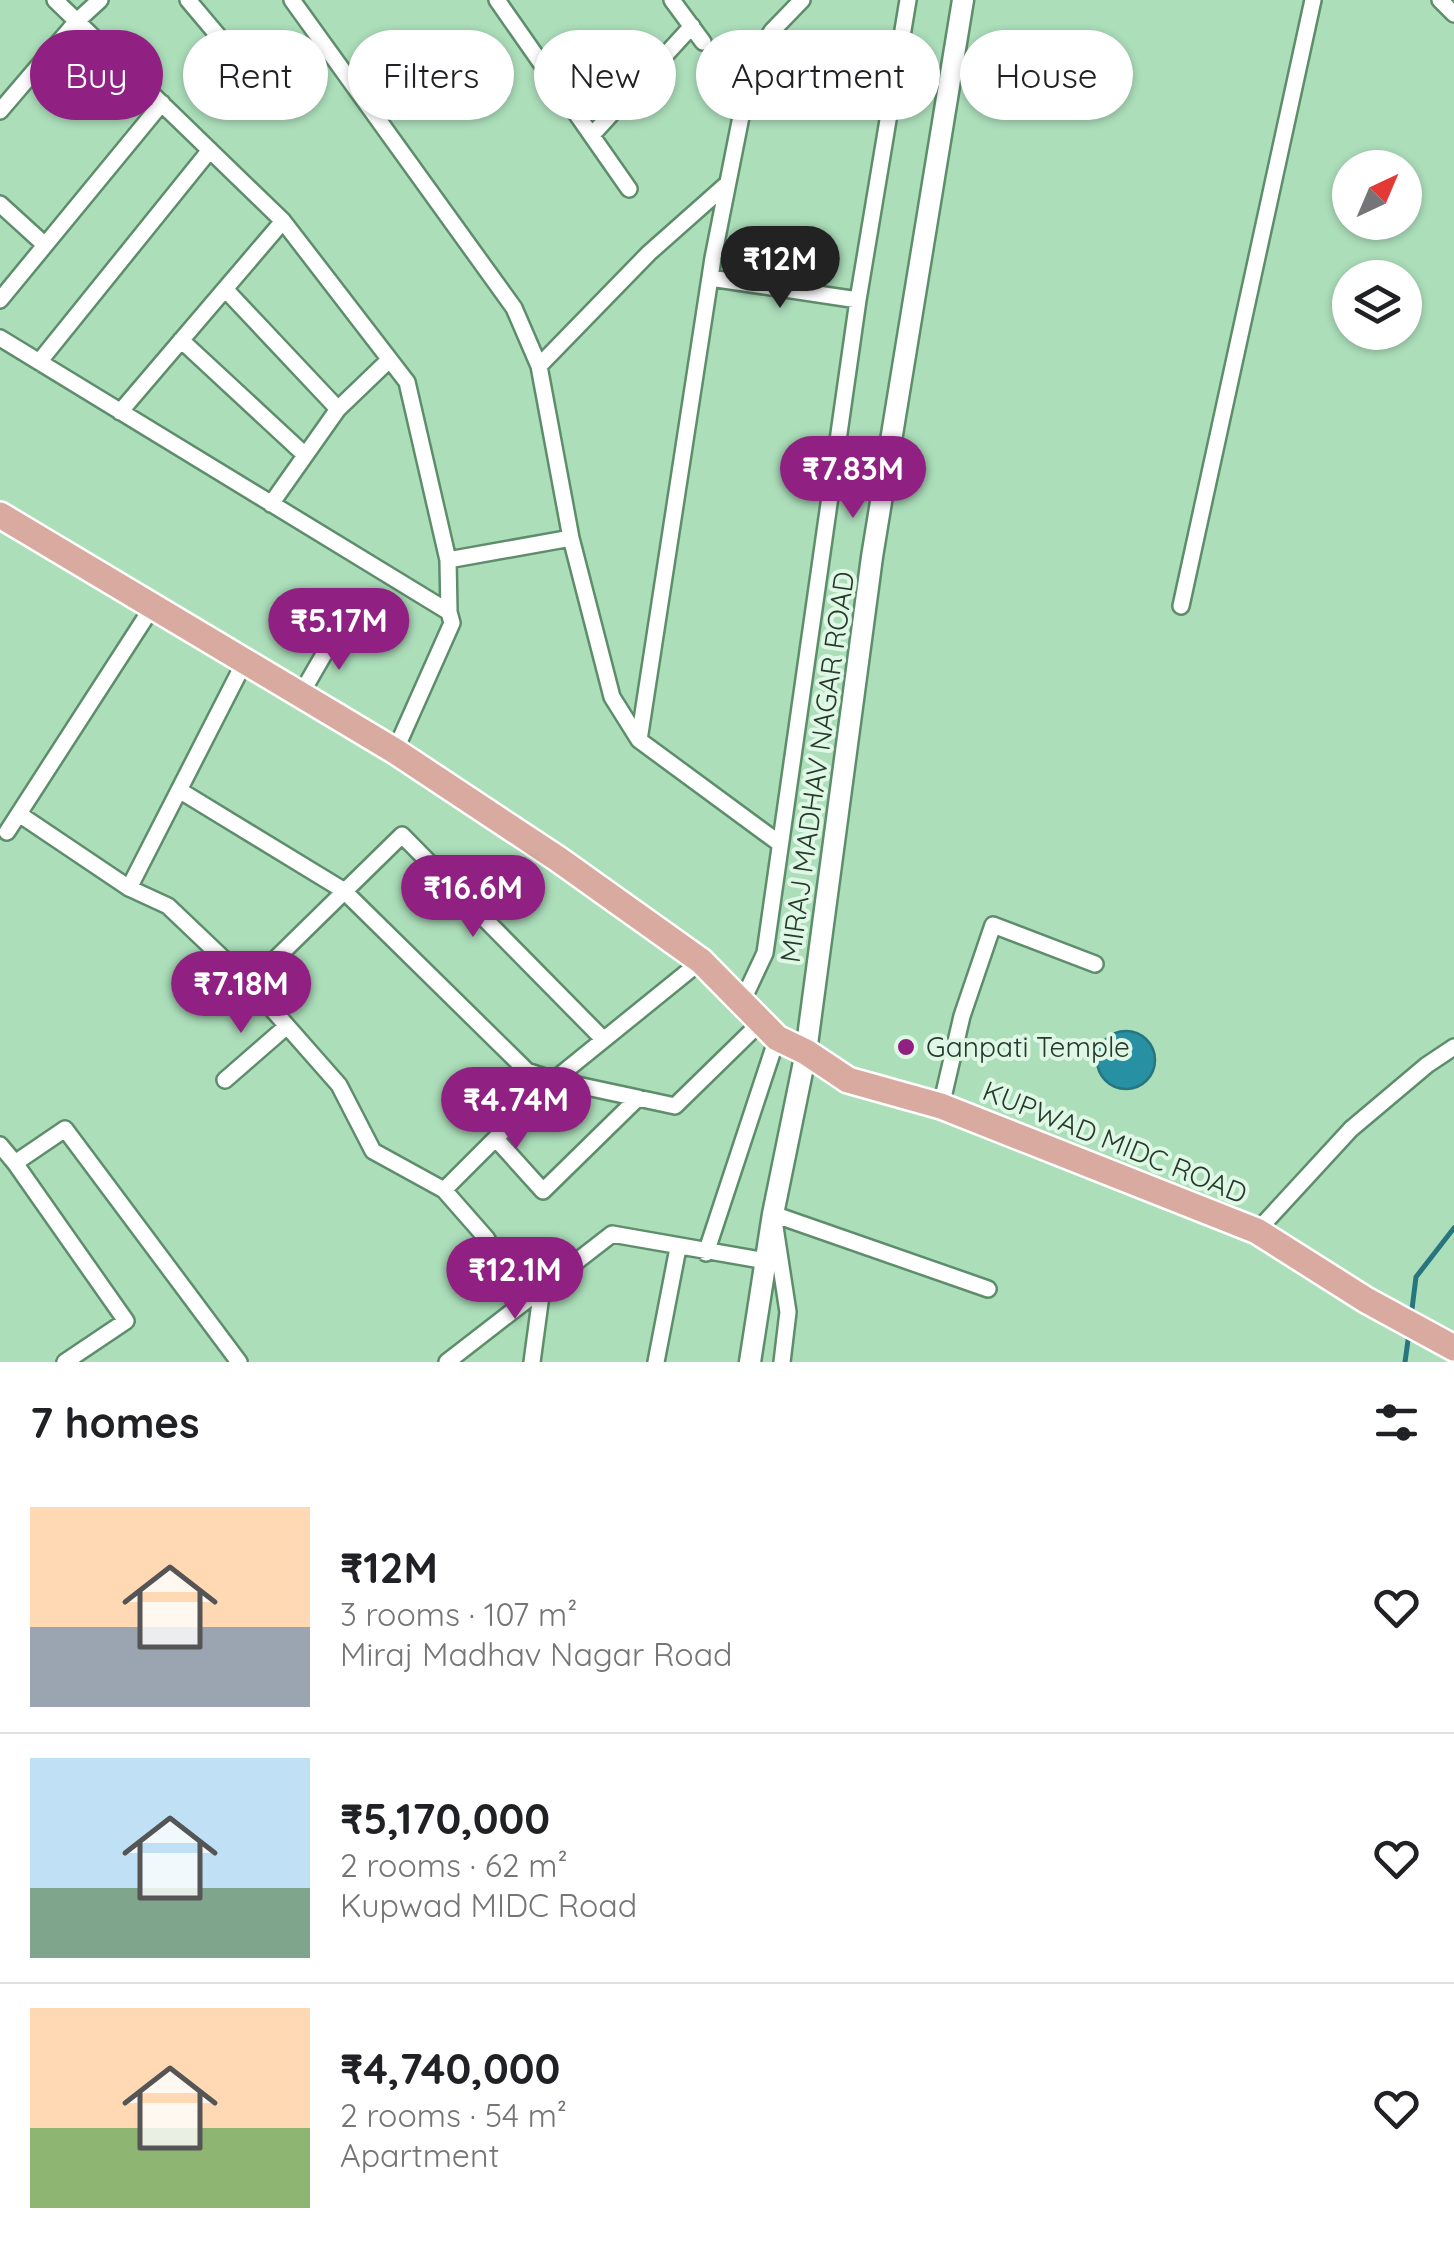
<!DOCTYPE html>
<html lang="en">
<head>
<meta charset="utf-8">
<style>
  :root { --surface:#fff; --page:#f2f2f2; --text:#202124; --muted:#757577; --line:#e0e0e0; --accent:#902183 }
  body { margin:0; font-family:Quicksand,sans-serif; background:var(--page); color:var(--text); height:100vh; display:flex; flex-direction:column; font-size:38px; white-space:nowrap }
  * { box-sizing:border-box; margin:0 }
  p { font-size:32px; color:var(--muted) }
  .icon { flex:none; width:55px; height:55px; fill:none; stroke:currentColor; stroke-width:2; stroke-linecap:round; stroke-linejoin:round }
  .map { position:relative; height:1362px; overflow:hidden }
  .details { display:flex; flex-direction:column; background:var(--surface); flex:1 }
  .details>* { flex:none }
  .hud { position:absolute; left:30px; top:30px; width:1395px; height:90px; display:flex; gap:20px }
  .needle { width:65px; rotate:44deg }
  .tools { position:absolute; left:1332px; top:150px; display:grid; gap:20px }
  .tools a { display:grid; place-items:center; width:90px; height:90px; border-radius:50%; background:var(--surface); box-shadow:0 2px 8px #0004; font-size:50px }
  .price { position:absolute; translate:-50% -85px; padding:0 22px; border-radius:35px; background:var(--accent); color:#fff; font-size:32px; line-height:65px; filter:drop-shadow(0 2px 5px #0008) }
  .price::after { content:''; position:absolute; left:50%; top:60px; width:30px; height:22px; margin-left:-15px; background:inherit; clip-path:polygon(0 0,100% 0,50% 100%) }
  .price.active { background:#222; color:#fff }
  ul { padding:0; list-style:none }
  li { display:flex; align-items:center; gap:30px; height:250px; padding:0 30px }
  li+li { border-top:2px solid var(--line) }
  li span { display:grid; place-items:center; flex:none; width:280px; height:200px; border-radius:0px; color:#555 }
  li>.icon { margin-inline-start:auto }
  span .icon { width:120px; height:120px; fill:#fffc; stroke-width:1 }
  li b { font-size:42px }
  h2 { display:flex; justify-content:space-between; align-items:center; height:120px; padding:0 30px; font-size:42px }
  .chip { padding:0 35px; border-radius:45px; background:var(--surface); box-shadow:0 2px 8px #0004; font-size:35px; line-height:90px }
  .chip.active { background:var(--accent); color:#fff }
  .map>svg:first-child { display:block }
  .water { fill:#2890a3; stroke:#27767f; stroke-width:2.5 }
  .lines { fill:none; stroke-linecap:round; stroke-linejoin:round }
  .stream { stroke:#27767f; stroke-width:5 }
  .minor-casing { stroke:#5e8d6c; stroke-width:20 }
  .tertiary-casing { stroke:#5e8d6c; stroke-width:25 }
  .primary-casing { stroke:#fff; stroke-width:30 }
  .minor { stroke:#fff; stroke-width:15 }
  .tertiary { stroke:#fff; stroke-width:20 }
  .primary { stroke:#d8aaa0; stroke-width:25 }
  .poi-dot { fill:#902183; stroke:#dff8e5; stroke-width:4 }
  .labels { text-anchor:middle; stroke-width:8; stroke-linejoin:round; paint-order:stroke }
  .street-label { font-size:28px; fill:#263a2c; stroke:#dff8e5 }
  .poi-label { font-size:28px; fill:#263a2c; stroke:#dff8e5; text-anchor:start }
</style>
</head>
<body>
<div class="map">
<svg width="1454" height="1362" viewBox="0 0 1454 1362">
  <rect width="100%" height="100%" fill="#acdeba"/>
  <path class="water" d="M1097 1060a29 29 0 1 1 58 0a29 29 0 1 1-58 0Z"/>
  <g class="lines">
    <path class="stream" d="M 1411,1317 L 1416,1277 L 1454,1228
      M 1405,1362 L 1409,1333"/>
    <defs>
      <path id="minor" d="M 55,0 L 283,221 L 407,382 L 448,560 L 449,612
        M 188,0 L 274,102
        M 292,0 L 514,308 L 539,366 L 571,538 L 612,697 L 639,740 L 779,843
        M 497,0 L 629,189
        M 672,0 L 703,42
        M 1440,0 L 1454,14
        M 0,111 L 77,21 L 100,0
        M 592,135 L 692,26
        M 0,204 L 45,245
        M 710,278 L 858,300
        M 225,289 L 338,409
        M 0,300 L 162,103
        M 0,338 L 449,612 L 452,623 L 395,751
        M 181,340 L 305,455
        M 39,362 L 210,150
        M 539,366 L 649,253 L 728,183
        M 120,412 L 283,221
        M 271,504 L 338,409 L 389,360
        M 448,560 L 571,538
        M 1181,606 L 1313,0
        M 301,694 L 338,630
        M 639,740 L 713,258 L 752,61 L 772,31 L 802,0
        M 179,790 L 343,890 L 527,1071 L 554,1080 L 701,961
        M 19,814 L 129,888 L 168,906 L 250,984 L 339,1085 L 373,1151 L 444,1190 L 487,1239
        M 7,832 L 153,606
        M 129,888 L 245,661
        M 250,984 L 402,835 L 603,1039
        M 742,1002 L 765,953 L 858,300 L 908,0
        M 225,1080 L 287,1026
        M 941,1106 L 962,1016 L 993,925 L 1095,964
        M 497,1140 L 543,1191 L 638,1098
        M 0,1145 L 15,1163 L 65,1129 L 239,1362
        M 15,1163 L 126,1321 L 65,1362
        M 444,1190 L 554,1080 L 675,1106 L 759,1024
        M 1257,1231 L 1351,1129 L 1427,1065 L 1454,1047
        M 706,1253 L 777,1038
        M 447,1362 L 612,1234 L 766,1261
        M 532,1362 L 542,1288
        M 656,1362 L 678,1248
        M 782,1362 L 788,1312 L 773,1214 L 988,1289"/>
      <path id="tertiary" d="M 750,1362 L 773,1214 L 806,1052 L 872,557 L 963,0"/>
      <path id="primary" d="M 0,515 L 395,751 L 558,859 L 701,961 L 777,1038 L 806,1052 L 848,1080 L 941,1106 L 1257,1231 L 1366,1300 L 1454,1348"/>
    </defs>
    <use href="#minor" class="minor-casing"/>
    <use href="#tertiary" class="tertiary-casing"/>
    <use href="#primary" class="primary-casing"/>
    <use href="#minor" class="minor"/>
    <use href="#tertiary" class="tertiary"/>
    <use href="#primary" class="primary"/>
  </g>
  <circle class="poi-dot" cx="906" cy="1047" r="10"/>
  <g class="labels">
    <g class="street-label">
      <text transform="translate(817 767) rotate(-82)" y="10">MIRAJ MADHAV NAGAR ROAD</text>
      <text transform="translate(1115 1142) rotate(22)" y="10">KUPWAD MIDC ROAD</text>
    </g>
    <g class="poi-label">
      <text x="926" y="1057">Ganpati Temple</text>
    </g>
  </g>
</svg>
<div class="tools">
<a><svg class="needle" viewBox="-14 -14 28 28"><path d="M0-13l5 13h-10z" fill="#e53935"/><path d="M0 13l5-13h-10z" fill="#757577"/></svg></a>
<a><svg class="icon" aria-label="layers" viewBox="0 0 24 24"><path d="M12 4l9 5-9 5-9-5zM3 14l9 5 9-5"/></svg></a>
</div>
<b class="price active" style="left:780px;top:311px">₹12M</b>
<b class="price" style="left:853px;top:521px">₹7.83M</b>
<b class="price" style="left:339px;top:673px">₹5.17M</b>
<b class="price" style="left:473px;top:940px">₹16.6M</b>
<b class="price" style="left:241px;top:1036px">₹7.18M</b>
<b class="price" style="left:516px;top:1152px">₹4.74M</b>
<b class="price" style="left:515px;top:1322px">₹12.1M</b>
<div class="hud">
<a class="chip active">Buy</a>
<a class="chip">Rent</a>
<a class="chip">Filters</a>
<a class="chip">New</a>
<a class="chip">Apartment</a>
<a class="chip">House</a>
</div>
</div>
<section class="details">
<h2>7 homes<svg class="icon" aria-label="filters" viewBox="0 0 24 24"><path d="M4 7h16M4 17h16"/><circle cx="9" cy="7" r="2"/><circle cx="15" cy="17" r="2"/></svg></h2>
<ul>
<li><span style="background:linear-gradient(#ffd9b3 60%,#9aa5b1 0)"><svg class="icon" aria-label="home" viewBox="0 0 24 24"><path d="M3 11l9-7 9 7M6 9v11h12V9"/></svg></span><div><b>₹12M</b><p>3 rooms · 107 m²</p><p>Miraj Madhav Nagar Road</p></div><svg class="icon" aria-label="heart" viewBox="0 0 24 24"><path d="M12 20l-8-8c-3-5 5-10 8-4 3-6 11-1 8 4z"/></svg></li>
<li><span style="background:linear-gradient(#bfe0f5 65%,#7fa58c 0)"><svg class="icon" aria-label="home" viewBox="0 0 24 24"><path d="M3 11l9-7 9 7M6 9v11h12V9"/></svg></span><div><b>₹5,170,000</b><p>2 rooms · 62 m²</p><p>Kupwad MIDC Road</p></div><svg class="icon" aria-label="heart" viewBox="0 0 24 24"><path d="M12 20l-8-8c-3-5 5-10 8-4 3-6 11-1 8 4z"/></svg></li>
<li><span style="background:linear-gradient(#ffd9b3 60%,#8fb573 0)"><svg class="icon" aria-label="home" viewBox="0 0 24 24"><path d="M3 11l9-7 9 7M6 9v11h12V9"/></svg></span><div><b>₹4,740,000</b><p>2 rooms · 54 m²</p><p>Apartment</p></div><svg class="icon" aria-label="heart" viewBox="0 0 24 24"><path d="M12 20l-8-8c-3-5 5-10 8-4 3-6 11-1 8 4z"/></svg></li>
</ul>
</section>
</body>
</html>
